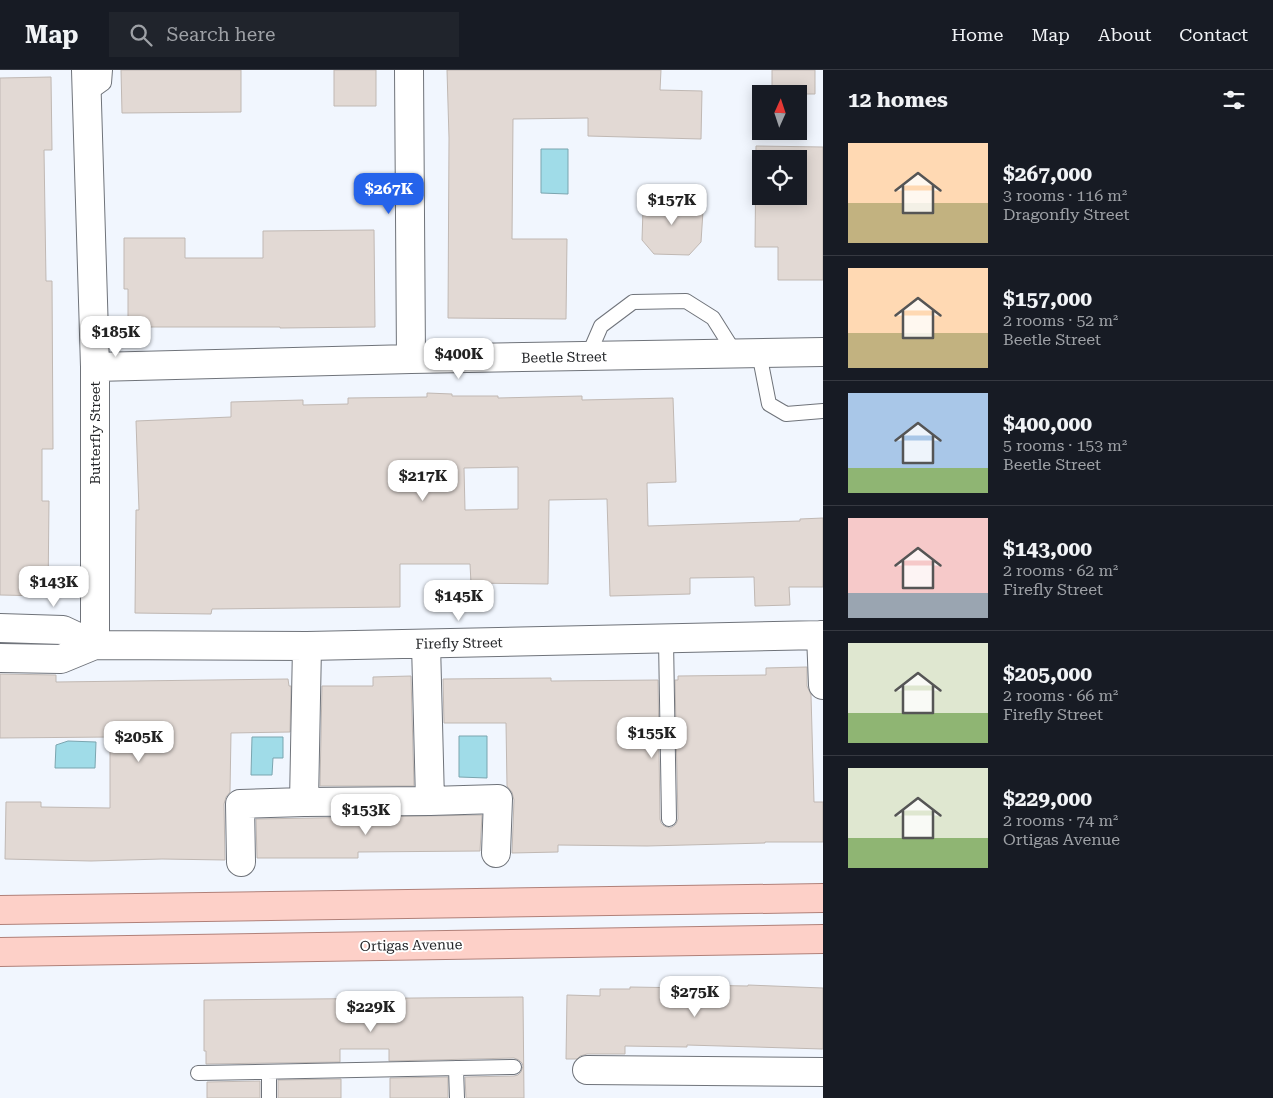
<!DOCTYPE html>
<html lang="en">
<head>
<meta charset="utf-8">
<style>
  :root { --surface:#171b24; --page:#20242c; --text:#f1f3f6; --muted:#9ea1a6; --line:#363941; --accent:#2563eb }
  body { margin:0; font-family:"Roboto Serif",serif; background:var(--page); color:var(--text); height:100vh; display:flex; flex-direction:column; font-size:19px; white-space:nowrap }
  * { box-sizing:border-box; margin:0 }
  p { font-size:16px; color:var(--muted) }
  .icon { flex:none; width:28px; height:28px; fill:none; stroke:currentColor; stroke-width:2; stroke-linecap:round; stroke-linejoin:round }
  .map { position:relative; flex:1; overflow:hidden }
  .side { display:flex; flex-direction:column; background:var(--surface); width:450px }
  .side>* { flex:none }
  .needle { width:32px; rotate:3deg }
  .tools { position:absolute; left:752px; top:15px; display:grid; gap:10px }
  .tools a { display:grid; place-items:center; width:55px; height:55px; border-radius:0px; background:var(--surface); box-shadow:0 2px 12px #0003; font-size:25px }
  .price { position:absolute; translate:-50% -42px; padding:0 11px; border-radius:10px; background:#fff; color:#222; font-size:16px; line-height:32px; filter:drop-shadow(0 1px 2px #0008) }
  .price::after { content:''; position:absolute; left:50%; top:30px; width:15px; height:11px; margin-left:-8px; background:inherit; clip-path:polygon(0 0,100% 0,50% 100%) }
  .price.on { background:var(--accent); color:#fff }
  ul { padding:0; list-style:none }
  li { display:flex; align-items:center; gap:15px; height:125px; padding:0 25px }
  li+li { border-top:1px solid var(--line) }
  li span { display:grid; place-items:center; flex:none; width:140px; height:100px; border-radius:0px; color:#555 }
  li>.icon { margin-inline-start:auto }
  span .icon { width:60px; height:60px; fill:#fffc; stroke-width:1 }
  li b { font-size:21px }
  h2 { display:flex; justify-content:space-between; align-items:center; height:60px; padding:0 25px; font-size:21px }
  header { display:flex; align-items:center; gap:30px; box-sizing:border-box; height:70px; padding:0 25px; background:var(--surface); border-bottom:1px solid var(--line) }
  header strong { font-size:24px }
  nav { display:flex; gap:28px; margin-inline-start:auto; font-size:18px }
  .search { width:350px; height:45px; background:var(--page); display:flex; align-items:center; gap:12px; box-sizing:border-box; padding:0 18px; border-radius:0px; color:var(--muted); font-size:19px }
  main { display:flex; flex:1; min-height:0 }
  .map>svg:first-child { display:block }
  .water { fill:#a0dce8; stroke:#7ba5af }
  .building { fill:#e2d9d4; stroke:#c0b8b3; fill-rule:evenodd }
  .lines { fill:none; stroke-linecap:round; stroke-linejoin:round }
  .lane-casing { stroke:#6f737a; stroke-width:16 }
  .street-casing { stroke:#6f737a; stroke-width:30 }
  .primary-casing { stroke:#b08079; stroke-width:30 }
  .lane { stroke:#fff; stroke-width:14 }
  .street { stroke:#fff; stroke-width:28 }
  .primary { stroke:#fdd0c8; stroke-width:28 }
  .labels { text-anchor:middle; stroke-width:4; stroke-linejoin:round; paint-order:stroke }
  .street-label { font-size:14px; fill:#242629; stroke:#fff }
</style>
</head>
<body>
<header>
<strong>Map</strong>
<div class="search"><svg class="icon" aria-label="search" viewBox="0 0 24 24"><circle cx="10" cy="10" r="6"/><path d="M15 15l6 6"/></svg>Search here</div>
<nav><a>Home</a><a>Map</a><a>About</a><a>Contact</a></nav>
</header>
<main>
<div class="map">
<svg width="823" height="1028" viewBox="0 0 823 1028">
  <rect width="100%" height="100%" fill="#f1f6fe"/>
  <path class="water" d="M 541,79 L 568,79 L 568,124 L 541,123 Z
    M 459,666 L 487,666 L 487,708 L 459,707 Z
    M 252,667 L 283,667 L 283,688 L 273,688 L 272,705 L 251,705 Z
    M 68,671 L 96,672 L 95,698 L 55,698 L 56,675 Z"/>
  <path class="building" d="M 121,0 L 241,0 L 241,42 L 122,43 Z
    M 334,0 L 376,0 L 376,36 L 334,36 Z
    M 447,0 L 661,0 L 660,20 L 702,21 L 701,69 L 588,66 L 588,48 L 513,49 L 512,169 L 567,169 L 566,249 L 448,248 L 449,68 Z
    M 772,0 L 815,0 L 815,24 L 772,24 Z
    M 51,7 L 52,80 L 44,80 L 46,211 L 52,211 L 53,379 L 42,379 L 42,431 L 49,431 L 48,526 L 0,525 L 0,8 Z
    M 756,76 L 823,77 L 823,210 L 778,210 L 778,177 L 755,177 ZM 761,89 L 799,89 L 799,126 L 761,126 Z
    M 656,128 L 690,129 L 703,141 L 701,172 L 689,185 L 654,184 L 642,170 L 643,139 Z
    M 374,160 L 375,257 L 280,258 L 280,257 L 128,257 L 128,219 L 124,219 L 124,168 L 185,168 L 185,188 L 263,188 L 263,161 Z
    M 427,323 L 452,324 L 452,326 L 498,326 L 498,328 L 582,326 L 582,330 L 673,328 L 676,412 L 647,413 L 648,456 L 800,451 L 800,449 L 823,448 L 823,517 L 789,517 L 790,535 L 755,536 L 754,507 L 690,508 L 690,524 L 610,526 L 607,429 L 549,430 L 548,514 L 471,513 L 470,494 L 400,494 L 400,537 L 212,539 L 211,544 L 135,543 L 136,440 L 139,440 L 136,351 L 231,347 L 231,332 L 303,330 L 303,335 L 348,334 L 348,328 L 427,327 ZM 518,397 L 518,439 L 465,440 L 464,398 Z
    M 807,597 L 807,616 L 811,625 L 814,732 L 823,732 L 823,772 L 765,772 L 765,773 L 647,776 L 558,775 L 558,782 L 512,783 L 514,730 L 512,722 L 507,716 L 506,653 L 444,653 L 443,609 L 551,608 L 551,611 L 658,610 L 660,749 L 661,753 L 664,756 L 670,758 L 674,756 L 676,754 L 678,749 L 675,610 L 678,610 L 678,606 L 766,605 L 766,598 Z
    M 0,604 L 56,605 L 56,612 L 288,609 L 289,616 L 291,616 L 290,662 L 231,663 L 230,722 L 226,727 L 224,734 L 225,790 L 162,789 L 91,791 L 5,789 L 6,732 L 41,732 L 41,737 L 110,738 L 110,667 L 0,668 Z
    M 411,606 L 414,716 L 320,716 L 322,616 L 373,616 L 373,607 Z
    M 482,745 L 480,781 L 358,782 L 358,788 L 257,788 L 256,749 Z
    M 691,915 L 748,916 L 748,915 L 823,918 L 823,979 L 687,975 L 687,977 L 625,976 L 625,984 L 587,984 L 580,986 L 577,989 L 566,989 L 567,925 L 600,926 L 600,919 L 630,919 L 630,917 L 691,918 Z
    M 523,927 L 524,1028 L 466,1028 L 465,1007 L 514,1006 L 518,1005 L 521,1002 L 523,996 L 522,993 L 519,990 L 514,988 L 389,991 L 389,979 L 340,979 L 340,992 L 206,994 L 206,981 L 204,981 L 204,930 Z
    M 448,1007 L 448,1028 L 390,1028 L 390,1008 Z
    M 341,1009 L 341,1028 L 278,1028 L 278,1010 Z
    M 260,1011 L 260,1028 L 207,1028 L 207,1012 Z"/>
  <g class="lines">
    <defs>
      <path id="lane" d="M 86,20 L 97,18 L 104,13 L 105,0
        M 759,283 L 769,334 L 786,344 L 823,341
        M 588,286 L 601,256 L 633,232 L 686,231 L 713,248 L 735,283
        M 666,570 L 669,749
        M 456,998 L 457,1028
        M 269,1002 L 269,1028
        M 198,1003 L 514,997"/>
      <path id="street" d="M 86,0 L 95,297 L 95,575
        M 409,0 L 411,289
        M 95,297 L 411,289 L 823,282
        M 0,558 L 63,560 L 95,575
        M 821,565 L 823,615
        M 426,574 L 430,731 L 498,729 L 496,783
        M 0,588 L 61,589 L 95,575 L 307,576 L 823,565
        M 304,732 L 430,731
        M 241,792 L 240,734 L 304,732 L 307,576
        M 587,1000 L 823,1002"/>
      <path id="primary" d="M 0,840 L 823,828
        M 0,882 L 823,869"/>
    </defs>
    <use href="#lane" class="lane-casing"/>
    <use href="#street" class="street-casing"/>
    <use href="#primary" class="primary-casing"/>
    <use href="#lane" class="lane"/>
    <use href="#street" class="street"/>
    <use href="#primary" class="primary"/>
  </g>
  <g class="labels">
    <g class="street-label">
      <text transform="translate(564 287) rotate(-1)" y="5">Beetle Street</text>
      <text transform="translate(95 363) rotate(-90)" y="5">Butterfly Street</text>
      <text transform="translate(459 573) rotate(-1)" y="5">Firefly Street</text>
      <text transform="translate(411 875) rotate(-1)" y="5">Ortigas Avenue</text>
    </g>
  </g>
</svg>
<div class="tools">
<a><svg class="needle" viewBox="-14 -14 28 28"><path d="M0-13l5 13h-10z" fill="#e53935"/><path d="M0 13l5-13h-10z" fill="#9ea1a6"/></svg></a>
<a><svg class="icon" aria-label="locate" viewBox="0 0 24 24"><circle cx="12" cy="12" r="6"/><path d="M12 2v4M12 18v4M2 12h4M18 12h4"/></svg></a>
</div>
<b class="price on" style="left:389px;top:145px">$267K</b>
<b class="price" style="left:672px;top:156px">$157K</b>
<b class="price" style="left:116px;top:288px">$185K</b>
<b class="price" style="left:459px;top:310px">$400K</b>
<b class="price" style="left:423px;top:432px">$217K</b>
<b class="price" style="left:54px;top:538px">$143K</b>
<b class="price" style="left:459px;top:552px">$145K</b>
<b class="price" style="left:652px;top:689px">$155K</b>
<b class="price" style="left:139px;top:693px">$205K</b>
<b class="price" style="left:366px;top:766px">$153K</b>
<b class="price" style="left:695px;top:948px">$275K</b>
<b class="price" style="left:371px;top:963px">$229K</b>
</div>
<section class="side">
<h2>12 homes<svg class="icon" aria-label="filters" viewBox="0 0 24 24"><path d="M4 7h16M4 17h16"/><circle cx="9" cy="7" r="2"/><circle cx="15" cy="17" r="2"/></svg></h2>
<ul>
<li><span style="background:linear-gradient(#ffd9b3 60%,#c2b280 0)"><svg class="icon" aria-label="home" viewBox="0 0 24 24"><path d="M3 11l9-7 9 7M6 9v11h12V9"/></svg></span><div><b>$267,000</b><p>3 rooms · 116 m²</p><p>Dragonfly Street</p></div></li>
<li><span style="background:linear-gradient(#ffd9b3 65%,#c2b280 0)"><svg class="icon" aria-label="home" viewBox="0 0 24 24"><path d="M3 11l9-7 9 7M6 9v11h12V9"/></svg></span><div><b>$157,000</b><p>2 rooms · 52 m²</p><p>Beetle Street</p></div></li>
<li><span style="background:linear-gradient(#a9c7e8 75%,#8fb573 0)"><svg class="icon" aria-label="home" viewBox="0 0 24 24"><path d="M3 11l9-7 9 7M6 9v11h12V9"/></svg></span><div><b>$400,000</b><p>5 rooms · 153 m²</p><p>Beetle Street</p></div></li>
<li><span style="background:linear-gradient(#f6c9c9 75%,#9aa5b1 0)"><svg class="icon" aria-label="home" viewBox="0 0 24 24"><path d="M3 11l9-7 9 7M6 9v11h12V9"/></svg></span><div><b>$143,000</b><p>2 rooms · 62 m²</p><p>Firefly Street</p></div></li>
<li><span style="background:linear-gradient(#dfe7d0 70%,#8fb573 0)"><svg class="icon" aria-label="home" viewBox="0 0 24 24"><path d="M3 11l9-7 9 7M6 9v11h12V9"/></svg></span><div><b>$205,000</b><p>2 rooms · 66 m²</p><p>Firefly Street</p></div></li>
<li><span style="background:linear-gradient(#dfe7d0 70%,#8fb573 0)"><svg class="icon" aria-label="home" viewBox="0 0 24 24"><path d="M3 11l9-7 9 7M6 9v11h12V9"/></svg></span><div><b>$229,000</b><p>2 rooms · 74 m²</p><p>Ortigas Avenue</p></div></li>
</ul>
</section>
</main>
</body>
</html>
